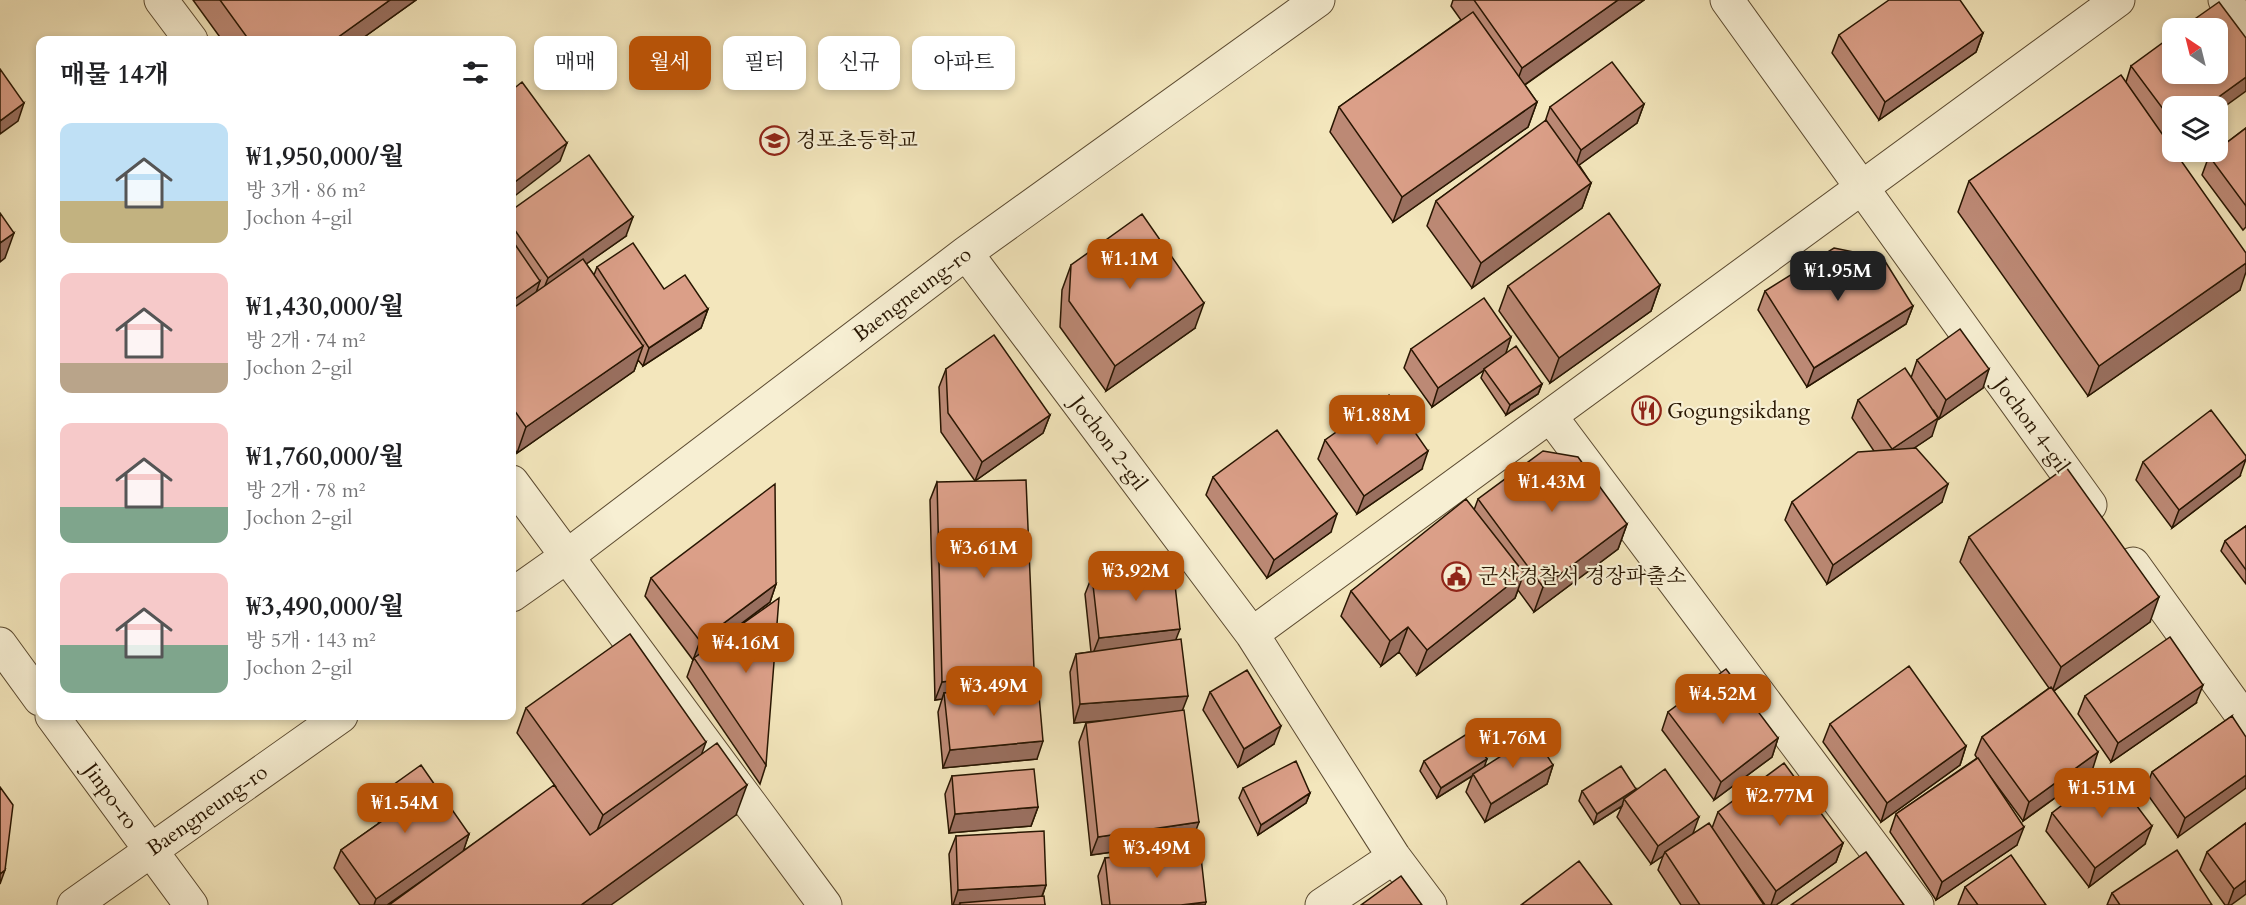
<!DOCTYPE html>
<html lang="ko">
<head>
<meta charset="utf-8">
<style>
  :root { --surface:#fff; --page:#f6f6f6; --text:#202124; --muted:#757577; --accent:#b45309 }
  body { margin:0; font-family:Cardo,"Noto Serif KR",serif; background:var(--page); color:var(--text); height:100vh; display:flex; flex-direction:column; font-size:22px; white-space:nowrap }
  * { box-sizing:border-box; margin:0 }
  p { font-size:20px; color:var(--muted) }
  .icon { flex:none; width:33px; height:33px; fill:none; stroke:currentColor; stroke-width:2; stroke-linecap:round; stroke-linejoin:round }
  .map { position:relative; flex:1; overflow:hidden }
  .drawer { position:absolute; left:36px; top:36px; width:480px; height:684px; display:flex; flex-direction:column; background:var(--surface); border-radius:12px; box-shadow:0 3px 9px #0003 }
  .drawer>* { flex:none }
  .hud { position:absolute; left:534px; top:36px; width:570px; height:54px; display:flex; gap:12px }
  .needle { width:39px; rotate:325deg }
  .fabs { position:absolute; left:2162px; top:18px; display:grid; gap:12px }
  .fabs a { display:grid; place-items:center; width:66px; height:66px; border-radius:12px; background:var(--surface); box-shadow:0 3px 9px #0003; font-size:30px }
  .price { position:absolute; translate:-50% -51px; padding:0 14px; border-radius:12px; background:var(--accent); color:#fff; font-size:20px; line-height:39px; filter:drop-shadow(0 2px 3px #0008) }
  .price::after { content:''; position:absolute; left:50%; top:36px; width:18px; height:14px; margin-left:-9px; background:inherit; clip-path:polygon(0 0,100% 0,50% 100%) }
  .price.active { background:#222; color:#fff }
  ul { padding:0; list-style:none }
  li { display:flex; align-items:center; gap:18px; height:150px; padding:0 24px }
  li span { display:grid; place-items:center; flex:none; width:168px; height:120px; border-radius:12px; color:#555 }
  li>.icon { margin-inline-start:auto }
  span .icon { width:72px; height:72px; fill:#fffc; stroke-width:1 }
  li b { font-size:26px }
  h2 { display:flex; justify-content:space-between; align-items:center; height:72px; padding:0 24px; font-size:26px }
  .chip { padding:0 21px; border-radius:12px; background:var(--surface); box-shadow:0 3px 9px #0003; font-size:21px; line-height:54px }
  .chip.active { background:var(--accent); color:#fff }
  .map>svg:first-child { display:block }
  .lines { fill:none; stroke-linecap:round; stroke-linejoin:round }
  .minor-casing { stroke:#5b4a30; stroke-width:35 }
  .minor { stroke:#f7efd3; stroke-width:33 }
  .wall { fill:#bc8975; stroke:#281602; stroke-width:1.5 }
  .shaded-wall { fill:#996f5f; stroke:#281602; stroke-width:1.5 }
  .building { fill:#db9f88; stroke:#281602; stroke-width:1.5 }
  .labels { text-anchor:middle; stroke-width:4.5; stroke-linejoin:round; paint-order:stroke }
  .poi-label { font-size:21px; fill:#281602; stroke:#f7efd3; text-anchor:start }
  .street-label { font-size:21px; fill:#281602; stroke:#f7efd3 }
</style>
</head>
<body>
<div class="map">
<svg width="2246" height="905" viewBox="0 0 2246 905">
  <rect width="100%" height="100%" fill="#f3e6bc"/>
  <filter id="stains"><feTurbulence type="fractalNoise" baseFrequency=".00333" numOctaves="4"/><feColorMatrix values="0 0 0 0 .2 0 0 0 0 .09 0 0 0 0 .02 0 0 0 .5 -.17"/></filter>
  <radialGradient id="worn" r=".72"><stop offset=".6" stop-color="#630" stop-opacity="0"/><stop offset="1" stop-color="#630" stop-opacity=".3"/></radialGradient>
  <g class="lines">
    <defs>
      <path id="minor" d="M 161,0 L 191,40
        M 1727,0 L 2090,505
        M 2225,0 L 2246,29
        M 966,253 L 1252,634 L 1394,857 L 1430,905
        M 1551,417 L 1917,905
        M 512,482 L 825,905
        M 2133,564 L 2246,721
        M 512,595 L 566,557 L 966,253 L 1318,0
        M 1252,634 L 2118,0
        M 0,644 L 40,699
        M 52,716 L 191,905
        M 74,905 L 341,716
        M 1322,905 L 1394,857"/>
    </defs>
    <use href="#minor" class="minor-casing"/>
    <use href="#minor" class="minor"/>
  </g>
  <path class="wall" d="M 193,0 L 416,0 L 360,40 L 222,40 Z
    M 1453,0 L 1644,0 L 1525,85 L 1537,102 L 1528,127 L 1393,222 L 1330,132 L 1339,107 L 1461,20 L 1451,6 Z
    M 1983,33 L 1976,52 L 1879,120 L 1832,53 L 1839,35 Z
    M 2131,66 L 2172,106 L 2172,145 L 2171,146 L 2240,290 L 2088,396 L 1958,212 L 1969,181 L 2126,82 Z
    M 1644,104 L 1637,123 L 1579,165 L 1591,183 L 1582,208 L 1472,288 L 1427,226 L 1436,201 L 1545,122 L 1550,107 Z
    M 2246,128 L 2246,227 L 2243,230 L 2202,175 L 2209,156 Z
    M 512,210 L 626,236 L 586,264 L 594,275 L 597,267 L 664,289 L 708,309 L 701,328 L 643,366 L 638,360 L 634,371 L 517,453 L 512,445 Z
    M 1071,265 L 1195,328 L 1106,391 L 1060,327 L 1062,290 Z
    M 1660,285 L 1651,311 L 1550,383 L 1499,311 L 1508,286 Z
    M 1765,291 L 1913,306 L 1906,324 L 1807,387 L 1758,310 Z
    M 1511,337 L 1505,354 L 1542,384 L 1538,394 L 1506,415 L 1481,378 L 1484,370 L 1432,407 L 1404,368 L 1411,349 Z
    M 1917,360 L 1983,388 L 1939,419 L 1934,411 L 1932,436 L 1914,448 L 1942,502 L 1827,584 L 1785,520 L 1792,502 L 1874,451 L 1852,418 L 1858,400 L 1911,378 Z
    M 946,369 L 1050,415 L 1043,433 L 975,481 L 941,432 L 939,387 Z
    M 1325,440 L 1422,469 L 1357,514 L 1318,459 Z
    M 2143,462 L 2240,476 L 2172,528 L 2136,480 Z
    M 1213,477 L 1331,532 L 1267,578 L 1206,495 Z
    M 937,482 L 1029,685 L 1037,759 L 943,768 L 938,712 L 942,699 L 935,700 L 930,500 Z
    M 1478,499 L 1627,524 L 1618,549 L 1534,612 L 1518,590 L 1515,598 L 1417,675 L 1399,652 L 1381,666 L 1341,616 L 1351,591 L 1474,510 Z
    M 2246,526 L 2246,584 L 2221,551 L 2225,541 Z
    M 1969,537 L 2150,622 L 2054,691 L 2092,771 L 2023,821 L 1984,768 L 2017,845 L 1936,900 L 1890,832 L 1896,814 L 1977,758 L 1975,755 L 1982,737 L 2049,688 L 1960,562 Z
    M 1092,576 L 1176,640 L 1182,710 L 1192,841 L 1091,855 L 1079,742 L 1086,723 L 1111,720 L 1074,723 L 1070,672 L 1076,654 L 1091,652 L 1085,594 Z
    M 651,578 L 776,584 L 770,602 L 713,645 L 766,765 L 760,784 L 687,677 L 693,660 L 645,596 Z
    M 1210,692 L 1274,744 L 1238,767 L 1203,710 Z
    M 2085,696 L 2196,703 L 2111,762 L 2078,714 Z
    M 526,708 L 701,755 L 736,815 L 428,877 L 387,905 L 360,905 L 334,868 L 341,850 L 379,823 L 372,813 L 379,795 L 469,834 L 463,851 L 556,787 L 517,733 Z
    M 1668,712 L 1778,738 L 1772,757 L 1714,800 L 1662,730 Z
    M 2232,716 L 2178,837 L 2145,791 L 2152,772 Z
    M 1830,724 L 1966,746 L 1960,765 L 1881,822 L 1823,742 Z
    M 1424,761 L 1484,767 L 1553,765 L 1547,784 L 1485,822 L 1466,792 L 1472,776 L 1437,798 L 1420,771 Z
    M 952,776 L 1038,807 L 1031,826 L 949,833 L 945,794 Z
    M 1243,788 L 1310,793 L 1306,803 L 1258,835 L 1239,798 Z
    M 1635,790 L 1693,833 L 1712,828 L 1718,812 L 1843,843 L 1836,862 L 1776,905 L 1765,905 L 1742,872 L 1764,905 L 1681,905 L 1658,870 L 1663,856 L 1651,864 L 1617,817 L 1622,806 L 1594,824 L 1579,801 L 1582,791 Z
    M 2052,813 L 2145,844 L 2089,887 L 2046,831 Z
    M 2246,823 L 2231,905 L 2225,905 L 2200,870 L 2207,852 Z
    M 956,836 L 1046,885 L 1042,897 L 1045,905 L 952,905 L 949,854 Z
    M 1105,858 L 1205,905 L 1102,905 L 1098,876 Z
    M 1965,887 L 2046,905 L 1958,905 Z
    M 2112,893 L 2212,905 L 2107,905 Z"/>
  <path class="shaded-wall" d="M 390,0 L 416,0 L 360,40 L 334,40 Z
    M 1618,0 L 1644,0 L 1513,93 L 1522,68 Z
    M 1983,33 L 1976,52 L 1879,120 L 1885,102 Z
    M 2246,77 L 2246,91 L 2217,112 L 2217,106 L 2206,106 Z
    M 1537,102 L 1528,127 L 1393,222 L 1402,197 Z
    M 24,103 L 18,121 L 0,134 L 0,121 Z
    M 1644,104 L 1637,123 L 1575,168 L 1581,150 Z
    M 567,143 L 560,161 L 512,198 L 512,184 Z
    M 1591,183 L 1582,208 L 1472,288 L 1481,263 Z
    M 633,217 L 626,236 L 541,296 L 548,278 Z
    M 14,233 L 5,258 L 0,262 L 0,243 Z
    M 2246,263 L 2246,272 L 2240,290 L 2088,396 L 2099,366 Z
    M 540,281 L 534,299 L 512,315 L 512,301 Z
    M 1660,285 L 1651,311 L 1550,383 L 1559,358 Z
    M 1204,303 L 1195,328 L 1106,391 L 1115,366 Z
    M 1913,306 L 1906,324 L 1807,387 L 1814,368 Z
    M 708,309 L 701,328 L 643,366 L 649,348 Z
    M 1511,337 L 1505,356 L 1484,369 L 1484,370 L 1432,407 L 1438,388 Z
    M 643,346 L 634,371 L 517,453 L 526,427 Z
    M 1989,369 L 1983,388 L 1939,419 L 1946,400 Z
    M 1542,384 L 1538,394 L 1506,415 L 1510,405 Z
    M 1050,415 L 1043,433 L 975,481 L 982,462 Z
    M 1938,418 L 1932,436 L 1886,467 L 1892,449 Z
    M 1428,451 L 1422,469 L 1357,514 L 1364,496 Z
    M 2246,459 L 2240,476 L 2172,528 L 2179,510 Z
    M 1948,484 L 1942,502 L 1827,584 L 1833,565 Z
    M 1337,514 L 1331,532 L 1267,578 L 1274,560 Z
    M 1627,524 L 1618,549 L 1534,612 L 1543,587 Z
    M 1524,573 L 1515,598 L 1417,675 L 1427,650 Z
    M 776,584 L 770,602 L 693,660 L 700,641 Z
    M 2159,597 L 2150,622 L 2052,692 L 2061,667 Z
    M 1408,627 L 1399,652 L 1381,666 L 1390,641 Z
    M 1180,629 L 1173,647 L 1092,656 L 1099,638 Z
    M 1034,669 L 1028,688 L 944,693 L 942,699 L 935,700 L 942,682 Z
    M 2203,685 L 2196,703 L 2111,762 L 2118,743 Z
    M 1188,696 L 1181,714 L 1074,723 L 1080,704 Z
    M 1281,726 L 1274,744 L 1238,767 L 1244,749 Z
    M 1778,738 L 1772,757 L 1714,800 L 1721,782 Z
    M 1043,741 L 1037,759 L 943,768 L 950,750 Z
    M 706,742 L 697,767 L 593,841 L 603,815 Z
    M 1966,746 L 1960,765 L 1881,822 L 1887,803 Z
    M 2098,752 L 2092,771 L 2023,821 L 2029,802 Z
    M 1487,759 L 1484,768 L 1473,774 L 1472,776 L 1437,798 L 1441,788 Z
    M 1553,765 L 1547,784 L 1485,822 L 1491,804 Z
    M 2246,775 L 2246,788 L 2178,837 L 2185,818 Z
    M 747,785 L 736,815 L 611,905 L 581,905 Z
    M 1636,789 L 1632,799 L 1624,799 L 1622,806 L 1594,824 L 1597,814 Z
    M 1310,793 L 1306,803 L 1258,835 L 1261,825 Z
    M 1038,807 L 1031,826 L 949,833 L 955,814 Z
    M 1699,817 L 1692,836 L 1665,852 L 1663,856 L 1651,864 L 1658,846 Z
    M 1199,822 L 1192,841 L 1091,855 L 1098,837 Z
    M 2152,826 L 2145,844 L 2089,887 L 2095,868 Z
    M 2024,827 L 2017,845 L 1936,900 L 1942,882 Z
    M 469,834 L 463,852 L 387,905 L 374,905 L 376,899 Z
    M 1843,843 L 1836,862 L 1776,905 L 1771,905 L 1776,891 Z
    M 5,870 L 0,884 L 0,874 Z
    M 2246,880 L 2246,894 L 2231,905 L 2228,905 L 2234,889 Z
    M 1046,885 L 1039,904 L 960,903 L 959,905 L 953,905 L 958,890 Z
    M 1206,902 L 1205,905 L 1181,905 Z"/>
  <path class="building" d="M 220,0 L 390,0 L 334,40 L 249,40 Z
    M 1474,0 L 1618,0 L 1522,68 Z
    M 1889,0 L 1960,0 L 1983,33 L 1885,102 L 1839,35 Z
    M 2219,2 L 2246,38 L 2246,77 L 2206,106 L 2172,106 L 2172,121 L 2131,66 L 2172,36 L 2172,74 L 2217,74 L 2217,28 L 2182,28 Z
    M 1473,12 L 1537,102 L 1402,197 L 1339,107 Z
    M 1612,62 L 1644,104 L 1581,150 L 1550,107 Z
    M 0,69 L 24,103 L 0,121 Z
    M 2121,75 L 2172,148 L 2172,152 L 2175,152 L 2246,253 L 2246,263 L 2099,366 L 1969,181 Z
    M 522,82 L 567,143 L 512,184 L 512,90 Z
    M 1546,120 L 1591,183 L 1481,263 L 1436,201 Z
    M 2246,128 L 2246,206 L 2209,156 L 2215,152 L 2217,152 L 2217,150 Z
    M 589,155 L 633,217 L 548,278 L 512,226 L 512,210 Z
    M 0,213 L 14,233 L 0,243 Z
    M 1609,213 L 1660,285 L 1559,358 L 1508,286 Z
    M 1142,214 L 1204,303 L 1115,366 L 1069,301 L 1071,265 Z
    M 512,240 L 540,281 L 512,301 Z
    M 633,243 L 664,289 L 685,275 L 708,309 L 649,348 L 597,267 Z
    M 1834,248 L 1883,258 L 1913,306 L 1814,368 L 1765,291 Z
    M 583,259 L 643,346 L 526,427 L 512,407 L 512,309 Z
    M 1484,298 L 1511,337 L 1438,388 L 1411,349 Z
    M 1960,329 L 1989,369 L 1946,400 L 1917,360 Z
    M 994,335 L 1050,415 L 982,462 L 948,413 L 946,369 Z
    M 1516,346 L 1542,384 L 1510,405 L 1484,369 Z
    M 1905,368 L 1938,418 L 1892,449 L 1858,400 Z
    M 1389,395 L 1428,451 L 1364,496 L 1325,440 Z
    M 2211,410 L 2246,456 L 2246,459 L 2179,510 L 2143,462 Z
    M 1277,430 L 1337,514 L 1274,560 L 1213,477 Z
    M 1916,448 L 1948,484 L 1833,565 L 1792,502 L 1858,452 Z
    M 1543,451 L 1578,457 L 1627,524 L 1543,587 L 1478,499 Z
    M 2066,467 L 2159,597 L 2061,667 L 1969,537 Z
    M 1026,480 L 1034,669 L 942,682 L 937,482 Z
    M 775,484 L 776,584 L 700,641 L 651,578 Z
    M 1466,499 L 1524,573 L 1427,650 L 1408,627 L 1390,641 L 1351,591 Z
    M 2246,526 L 2246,570 L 2225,541 Z
    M 1173,567 L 1180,629 L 1099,638 L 1092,576 Z
    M 779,598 L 766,765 L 694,658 Z
    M 630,634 L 706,742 L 603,815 L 526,708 Z
    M 2170,637 L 2203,685 L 2118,743 L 2085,696 Z
    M 1181,639 L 1188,696 L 1080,704 L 1076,654 Z
    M 1909,666 L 1966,746 L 1887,803 L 1830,724 Z
    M 1726,669 L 1778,738 L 1721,782 L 1668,712 Z
    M 1247,670 L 1281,726 L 1244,749 L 1210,692 Z
    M 1038,684 L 1043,741 L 950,750 L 944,693 Z
    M 2051,687 L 2098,752 L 2029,802 L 1982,737 Z
    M 1184,710 L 1199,822 L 1098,837 L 1086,723 Z
    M 2232,716 L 2246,737 L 2246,775 L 2185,818 L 2152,772 Z
    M 1470,732 L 1487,759 L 1441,788 L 1424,761 Z
    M 1534,735 L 1553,765 L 1491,804 L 1473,774 Z
    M 717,743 L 747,785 L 581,905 L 389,905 L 554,785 L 590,835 Z
    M 1978,758 L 2024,827 L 1942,882 L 1896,814 Z
    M 1296,761 L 1310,793 L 1261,825 L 1243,788 Z
    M 1784,763 L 1843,843 L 1776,891 L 1718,812 Z
    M 421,765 L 469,834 L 376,899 L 341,850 L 392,814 L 379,795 Z
    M 1621,766 L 1636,789 L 1597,814 L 1582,791 Z
    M 1034,769 L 1038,807 L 955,814 L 952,776 Z
    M 1665,769 L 1699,817 L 1658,846 L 1624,799 Z
    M 2109,769 L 2152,826 L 2095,868 L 2052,813 Z
    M 0,787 L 13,805 L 5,870 L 0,874 Z
    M 1709,823 L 1764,905 L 1700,905 L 1665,852 Z
    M 2246,823 L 2246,880 L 2234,889 L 2207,852 Z
    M 1044,831 L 1046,885 L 958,890 L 956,836 Z
    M 1200,848 L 1206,902 L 1181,905 L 1110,905 L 1105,858 Z
    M 2177,850 L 2212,905 L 2120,905 L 2112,893 Z
    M 1866,852 L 1904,905 L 1791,905 Z
    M 2011,855 L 2046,905 L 1978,905 L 1965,887 Z
    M 1579,861 L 1612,905 L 1521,905 Z
    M 1401,876 L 1422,905 L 1361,905 Z
    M 1044,896 L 1045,905 L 960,905 L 960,903 Z"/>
  <defs>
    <symbol id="school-ring" viewBox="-11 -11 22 22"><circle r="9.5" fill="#f7efd3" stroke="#8f2418" stroke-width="1.5"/><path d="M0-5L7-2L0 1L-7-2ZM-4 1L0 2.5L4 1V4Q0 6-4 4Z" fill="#8f2418"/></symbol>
    <symbol id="restaurant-ring" viewBox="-11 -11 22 22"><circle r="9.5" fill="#f7efd3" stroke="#8f2418" stroke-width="1.5"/><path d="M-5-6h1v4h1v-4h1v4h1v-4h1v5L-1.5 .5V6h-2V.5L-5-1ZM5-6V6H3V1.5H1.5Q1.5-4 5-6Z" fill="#8f2418"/></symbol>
    <symbol id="civic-ring" viewBox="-11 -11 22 22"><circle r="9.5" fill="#f7efd3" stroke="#8f2418" stroke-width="1.5"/><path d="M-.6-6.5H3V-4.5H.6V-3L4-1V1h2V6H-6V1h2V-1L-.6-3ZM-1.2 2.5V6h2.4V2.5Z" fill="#8f2418"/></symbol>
  </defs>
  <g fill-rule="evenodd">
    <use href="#school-ring" x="758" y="124" width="33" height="33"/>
    <use href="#restaurant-ring" x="1630" y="394" width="33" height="33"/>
    <use href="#civic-ring" x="1440" y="560" width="33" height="33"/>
  </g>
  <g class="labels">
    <g class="poi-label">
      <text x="796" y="147">경포초등학교</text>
      <text x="1667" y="418">Gogungsikdang</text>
      <text x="1478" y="583">군산경찰서 경장파출소</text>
    </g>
    <g class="street-label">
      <text transform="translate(912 294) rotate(-37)" y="7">Baengneung-ro</text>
      <text transform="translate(2032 425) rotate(54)" y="7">Jochon 4-gil</text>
      <text transform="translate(1109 443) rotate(53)" y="7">Jochon 2-gil</text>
      <text transform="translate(111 796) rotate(54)" y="7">Jinpo-ro</text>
      <text transform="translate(207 810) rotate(-35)" y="7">Baengneung-ro</text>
    </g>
  </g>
  <rect width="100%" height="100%" filter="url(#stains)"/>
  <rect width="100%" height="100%" fill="url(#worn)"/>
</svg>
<div class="fabs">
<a><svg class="needle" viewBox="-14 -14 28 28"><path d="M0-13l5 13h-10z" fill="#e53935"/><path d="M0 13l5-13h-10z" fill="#757577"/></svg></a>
<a><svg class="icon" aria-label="layers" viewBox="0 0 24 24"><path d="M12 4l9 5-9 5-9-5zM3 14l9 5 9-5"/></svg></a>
</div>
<b class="price" style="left:1130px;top:290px">₩1.1M</b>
<b class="price active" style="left:1838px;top:302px">₩1.95M</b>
<b class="price" style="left:1377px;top:446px">₩1.88M</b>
<b class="price" style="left:1552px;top:513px">₩1.43M</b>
<b class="price" style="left:984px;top:579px">₩3.61M</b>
<b class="price" style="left:1136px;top:602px">₩3.92M</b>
<b class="price" style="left:746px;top:674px">₩4.16M</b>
<b class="price" style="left:994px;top:717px">₩3.49M</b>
<b class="price" style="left:1723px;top:725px">₩4.52M</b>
<b class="price" style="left:1513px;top:769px">₩1.76M</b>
<b class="price" style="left:2102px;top:819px">₩1.51M</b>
<b class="price" style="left:1780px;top:827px">₩2.77M</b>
<b class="price" style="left:405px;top:834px">₩1.54M</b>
<b class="price" style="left:1157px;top:879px">₩3.49M</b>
<div class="hud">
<a class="chip">매매</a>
<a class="chip active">월세</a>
<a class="chip">필터</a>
<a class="chip">신규</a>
<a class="chip">아파트</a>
</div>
<section class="drawer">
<h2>매물 14개<svg class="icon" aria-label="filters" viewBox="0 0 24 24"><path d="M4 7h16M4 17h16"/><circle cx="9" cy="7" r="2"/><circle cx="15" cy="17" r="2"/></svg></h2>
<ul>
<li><span style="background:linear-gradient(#bfe0f5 65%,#c2b280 0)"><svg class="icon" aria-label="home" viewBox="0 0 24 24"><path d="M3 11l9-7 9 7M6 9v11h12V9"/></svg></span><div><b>₩1,950,000/월</b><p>방 3개 · 86 m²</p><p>Jochon 4-gil</p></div></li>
<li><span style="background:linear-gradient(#f6c9c9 75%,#b9a48a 0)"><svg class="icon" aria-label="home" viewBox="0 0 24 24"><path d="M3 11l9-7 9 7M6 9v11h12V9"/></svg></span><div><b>₩1,430,000/월</b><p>방 2개 · 74 m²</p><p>Jochon 2-gil</p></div></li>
<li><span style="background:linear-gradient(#f6c9c9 70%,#7fa58c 0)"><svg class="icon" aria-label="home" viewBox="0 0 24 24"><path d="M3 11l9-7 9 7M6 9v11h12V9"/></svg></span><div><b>₩1,760,000/월</b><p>방 2개 · 78 m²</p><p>Jochon 2-gil</p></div></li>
<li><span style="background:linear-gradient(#f6c9c9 60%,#7fa58c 0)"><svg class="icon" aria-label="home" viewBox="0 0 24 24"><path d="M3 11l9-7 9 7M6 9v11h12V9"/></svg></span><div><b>₩3,490,000/월</b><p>방 5개 · 143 m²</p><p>Jochon 2-gil</p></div></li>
</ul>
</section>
</div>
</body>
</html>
